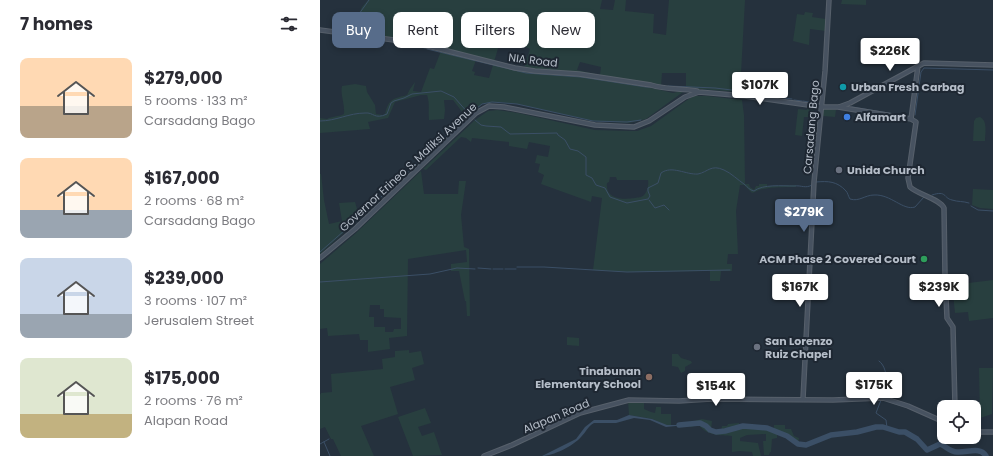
<!DOCTYPE html>
<html lang="en">
<head>
<meta charset="utf-8">
<style>
  :root { --surface:#fff; --page:#f7f7f7; --text:#2b2b33; --muted:#7c7c81; --accent:#576c8a }
  body { margin:0; font-family:Poppins,sans-serif; background:var(--page); color:var(--text); height:100vh; display:flex; flex-direction:column; font-size:15px; white-space:nowrap }
  * { box-sizing:border-box; margin:0 }
  p { font-size:13px; color:var(--muted) }
  .icon { flex:none; width:22px; height:22px; fill:none; stroke:currentColor; stroke-width:2; stroke-linecap:round; stroke-linejoin:round }
  .map { position:relative; flex:1; overflow:hidden }
  .panel { display:flex; flex-direction:column; background:var(--surface); width:320px }
  .panel>* { flex:none }
  .top-card { position:absolute; left:12px; top:12px; width:380px; height:36px; display:flex; gap:8px }
  .fabs { position:absolute; left:617px; top:400px; display:grid; gap:8px }
  .fabs a { display:grid; place-items:center; width:44px; height:44px; border-radius:8px; background:var(--surface); box-shadow:0 2px 6px #0003; font-size:20px }
  .price { position:absolute; translate:-50% -34px; padding:0 9px; border-radius:4px; background:#fff; color:#222; font-size:13px; line-height:26px; filter:drop-shadow(0 1px 2px #0008) }
  .price::after { content:''; position:absolute; left:50%; top:24px; width:12px; height:9px; margin-left:-6px; background:inherit; clip-path:polygon(0 0,100% 0,50% 100%) }
  .price.selected { background:var(--accent); color:#fff }
  ul { padding:0; list-style:none }
  li { display:flex; align-items:center; gap:12px; height:100px; padding:0 20px }
  li span { display:grid; place-items:center; flex:none; width:112px; height:80px; border-radius:8px; color:#555 }
  li>.icon { margin-inline-start:auto }
  span .icon { width:48px; height:48px; fill:#fffc; stroke-width:1 }
  li b { font-size:17px }
  h2 { display:flex; justify-content:space-between; align-items:center; height:48px; padding:0 20px; font-size:17px }
  .tag { padding:0 14px; border-radius:8px; background:var(--surface); box-shadow:0 2px 6px #0003; font-size:14px; line-height:36px }
  .tag.selected { background:var(--accent); color:#fff }
  main { display:flex; flex:1; min-height:0 }
  .map>svg:first-child { display:block }
  .green { fill:#283f3f; fill-rule:evenodd }
  .water { fill:#3b4f66 }
  .lines { fill:none; stroke-linecap:round; stroke-linejoin:round }
  .stream { stroke:#3b4f66; stroke-width:1 }
  .river { stroke:#3b4f66; stroke-width:5.5 }
  .secondary-casing { stroke:#57606b; stroke-width:5.5 }
  .secondary { stroke:#475260; stroke-width:3.5 }
  .culture-dot { fill:#0f9aa8; stroke:#1e2732; stroke-width:1.5 }
  .shop-dot { fill:#3f7fe0; stroke:#1e2732; stroke-width:1.5 }
  .worship-dot { fill:#6b7280; stroke:#1e2732; stroke-width:1.5 }
  .leisure-dot { fill:#2e9e5b; stroke:#1e2732; stroke-width:1.5 }
  .education-dot { fill:#8d6e63; stroke:#1e2732; stroke-width:1.5 }
  .labels { text-anchor:middle; stroke-width:4; stroke-linejoin:round; paint-order:stroke }
  .street-label { font-size:11px; fill:#b5bdc8; stroke:#1e2732 }
  .poi-label { font-size:11px; font-weight:bold; fill:#b5bdc8; stroke:#1e2732; text-anchor:start }
</style>
</head>
<body>
<main>
<section class="panel">
<h2>7 homes<svg class="icon" aria-label="filters" viewBox="0 0 24 24"><path d="M4 7h16M4 17h16"/><circle cx="9" cy="7" r="2"/><circle cx="15" cy="17" r="2"/></svg></h2>
<ul>
<li><span style="background:linear-gradient(#ffd9b3 60%,#b9a48a 0)"><svg class="icon" aria-label="home" viewBox="0 0 24 24"><path d="M3 11l9-7 9 7M6 9v11h12V9"/></svg></span><div><b>$279,000</b><p>5 rooms · 133 m²</p><p>Carsadang Bago</p></div></li>
<li><span style="background:linear-gradient(#ffd9b3 65%,#9aa5b1 0)"><svg class="icon" aria-label="home" viewBox="0 0 24 24"><path d="M3 11l9-7 9 7M6 9v11h12V9"/></svg></span><div><b>$167,000</b><p>2 rooms · 68 m²</p><p>Carsadang Bago</p></div></li>
<li><span style="background:linear-gradient(#c9d6e8 70%,#9aa5b1 0)"><svg class="icon" aria-label="home" viewBox="0 0 24 24"><path d="M3 11l9-7 9 7M6 9v11h12V9"/></svg></span><div><b>$239,000</b><p>3 rooms · 107 m²</p><p>Jerusalem Street</p></div></li>
<li><span style="background:linear-gradient(#dfe7d0 70%,#c2b280 0)"><svg class="icon" aria-label="home" viewBox="0 0 24 24"><path d="M3 11l9-7 9 7M6 9v11h12V9"/></svg></span><div><b>$175,000</b><p>2 rooms · 76 m²</p><p>Alapan Road</p></div></li>
</ul>
</section>
<div class="map">
<svg width="673" height="456" viewBox="0 0 673 456">
  <rect width="100%" height="100%" fill="#25313d"/>
  <path class="green" d="M 48,0 L 282,0 L 280,9 L 293,10 L 295,0 L 306,0 L 305,11 L 334,14 L 333,33 L 346,35 L 349,0 L 425,0 L 420,92 L 366,88 L 366,73 L 342,73 L 341,87 L 335,85 L 204,68 L 210,49 L 191,40 L 188,48 L 179,45 L 174,62 L 89,41 L 28,32 L 25,27 L 39,13 L 42,7 ZM 260,62 L 281,67 L 280,75 L 257,70 Z
    M 522,0 L 546,0 L 546,5 L 521,4 Z
    M 485,12 L 493,13 L 492,17 L 506,19 L 506,31 L 490,29 L 489,45 L 473,41 L 477,14 L 484,15 Z
    M 121,51 L 156,60 L 152,71 L 155,72 L 154,75 L 169,78 L 173,65 L 208,72 L 255,76 L 328,87 L 353,93 L 361,91 L 363,92 L 326,119 L 309,123 L 273,121 L 197,104 L 178,102 L 167,103 L 162,104 L 146,117 L 133,100 L 124,100 L 125,110 L 124,119 L 110,120 L 109,120 C 108,111 110,103 107,95 L 101,95 L 75,102 L 68,118 L 48,122 L 50,129 L 0,133 L 0,118 L 7,119 C 12,116 18,117 24,114 C 25,104 20,95 22,86 L 35,84 L 46,86 L 47,92 L 55,105 L 56,114 L 63,115 L 65,114 C 69,98 73,99 87,95 L 90,89 L 95,82 L 93,91 L 101,92 L 110,68 L 114,69 Z
    M 375,96 L 387,96 L 422,100 L 424,115 L 425,184 L 429,184 L 430,187 L 434,190 L 436,186 L 439,186 L 439,184 L 447,184 L 447,186 L 476,185 L 476,187 C 465,187 454,187 443,189 C 439,189 436,192 432,193 L 424,185 L 420,185 L 416,211 L 418,254 L 408,254 L 407,264 L 412,264 L 412,271 L 401,271 L 400,281 L 390,281 L 390,271 L 307,272 L 273,270 L 282,198 L 272,196 L 271,202 L 221,184 L 224,175 L 218,172 L 220,164 L 215,163 L 217,155 L 228,157 L 230,146 L 209,142 L 207,149 L 189,146 L 189,142 L 152,138 L 151,142 L 146,138 L 141,137 L 106,170 L 103,169 L 155,120 L 168,111 L 177,110 L 198,113 L 275,130 L 310,131 L 317,131 L 331,126 L 370,98 ZM 290,177 L 296,177 L 297,180 L 328,180 C 329,185 327,192 324,195 C 321,198 318,197 315,198 C 302,200 285,199 287,183 L 289,182 Z
    M 488,106 L 494,107 L 493,117 L 484,117 L 482,136 L 475,135 L 478,109 L 487,110 Z
    M 503,108 L 516,110 L 515,117 L 503,116 Z
    M 660,117 C 668,121 665,133 665,141 L 653,141 L 654,121 L 656,118 Z
    M 101,171 L 104,194 L 138,194 L 139,181 L 146,181 L 141,215 L 144,247 L 149,249 L 150,316 L 147,316 L 146,301 L 145,301 L 139,271 L 131,271 L 131,264 L 147,262 L 146,250 L 88,259 L 87,336 L 69,338 L 70,349 L 48,352 L 48,340 L 40,340 L 39,334 L 8,336 L 7,328 L 0,329 L 0,264 L 36,233 ZM 50,305 L 60,305 L 60,309 L 64,309 L 64,317 L 81,318 L 81,329 L 74,329 L 73,332 L 65,332 L 65,327 L 54,327 L 54,317 L 49,317 Z
    M 0,174 L 1,174 L 4,200 L 9,224 L 22,221 L 19,203 L 35,202 L 37,209 L 41,217 L 0,254 Z
    M 653,189 L 673,190 L 673,209 L 660,208 L 652,205 Z
    M 673,280 L 673,318 L 649,321 L 648,312 L 635,313 L 632,285 Z
    M 247,337 L 259,338 L 259,346 L 247,345 Z
    M 89,350 L 89,353 L 101,351 L 104,364 L 92,368 L 95,380 L 70,387 L 78,414 L 41,426 L 54,456 L 21,456 L 13,439 L 11,439 L 5,427 L 0,429 L 0,395 L 1,393 L 12,392 L 11,374 L 63,369 L 62,359 L 75,357 L 75,351 Z
    M 352,354 L 358,354 L 361,358 L 371,361 L 372,363 L 365,367 L 365,371 L 361,373 L 358,367 L 352,366 Z
    M 659,368 L 673,368 L 672,414 L 660,418 Z
    M 308,401 L 311,403 L 324,402 L 324,409 L 331,412 L 335,413 L 336,407 L 341,407 L 341,414 L 351,414 L 351,425 L 346,425 L 332,419 L 309,415 Z
    M 105,408 L 111,423 L 98,427 L 102,436 L 114,432 L 122,455 L 93,456 L 78,417 Z
    M 382,419 L 392,421 L 391,430 L 401,431 L 402,426 L 407,426 L 408,424 L 419,423 L 420,427 L 431,428 L 431,425 L 445,425 L 445,427 L 454,428 L 454,425 L 465,425 L 465,429 L 471,429 L 474,436 L 479,438 L 478,445 C 473,439 465,434 457,434 L 457,438 L 452,439 L 451,452 L 450,452 L 449,455 L 444,455 L 443,441 L 446,441 L 446,434 L 427,435 L 420,438 L 420,441 L 438,443 L 441,456 L 433,456 L 432,452 L 420,451 L 412,452 L 412,436 C 400,435 387,436 379,425 L 370,427 L 370,422 Z"/>
  <path class="water" d="M 309,415 L 332,419 L 347,425 L 366,425 L 346,427 L 330,420 L 314,418 L 296,423 L 274,423 C 268,426 266,432 261,437 C 253,446 233,456 222,456 L 256,439 L 265,427 L 274,420 L 297,420 Z"/>
  <g class="lines">
    <path class="stream" d="M 25,29 L 39,14 L 49,0
      M 24,35 L 82,43 L 105,48
      M 107,49 L 206,73 L 261,77 L 326,87 L 334,87
      M 348,86 L 395,88 L 420,91
      M 457,97 L 472,99
      M 474,100 L 482,101
      M 483,101 L 500,104
      M 532,107 L 587,116
      M 595,115 L 601,72 L 604,68 L 673,70
      M 155,120 L 161,125 L 166,126 L 181,127 L 190,134 L 237,133 L 238,135 L 245,140 L 250,149 L 258,151 L 266,157 L 266,175 L 272,178 L 276,185 L 285,188 L 290,197 L 307,203 L 328,199 L 330,196 L 328,191 L 328,188 L 338,183 L 341,173 C 352,165 366,175 378,174 C 388,172 391,164 404,170 C 411,173 418,180 424,184 C 428,187 429,190 434,191 C 443,184 462,186 474,186 C 482,185 485,189 492,185
      M 0,121 C 16,121 29,113 45,113 C 54,112 54,120 67,114 L 71,103 L 74,101 L 84,98 L 92,94 L 121,91 L 134,97 L 149,114
      M 496,182 C 508,181 517,181 526,191 C 528,193 528,196 530,199 C 539,202 545,195 554,195 C 571,194 583,211 595,207 L 604,197
      M 612,195 C 627,190 623,198 632,200 C 638,202 643,201 649,203
      M 329,200 L 335,208 L 344,205 L 349,210
      M 651,206 L 658,210 L 673,211
      M 0,252 L 41,216 L 141,121 L 162,104 L 172,102 L 197,104 L 273,121 L 307,122 L 321,120
      M 197,267 L 224,267 L 307,272 L 410,270
      M 158,268 L 171,269
      M 173,269 L 183,269
      M 185,269 L 196,269
      M 0,282 L 110,274 L 137,268 L 155,269
      M 559,361 C 565,365 567,376 566,382 L 560,386 L 561,395
      M 561,400 L 556,413 L 566,420 L 567,428
      M 4,442 L 10,456
      M 0,444 L 9,439"/>
    <path class="river" d="M 359,425 L 380,423 L 386,426 L 390,430 L 396,432 L 405,431 L 423,426 L 447,428 L 467,436 L 478,444 L 486,445 L 511,435 L 537,432 L 556,427 L 563,427 L 579,432 L 585,432 L 597,439 L 607,450 L 620,444 C 626,446 630,452 637,452 C 647,453 660,446 666,456"/>
    <defs>
      <path id="secondary" d="M 0,30 L 96,43 L 195,68 L 215,71 L 259,74 L 331,85 C 346,90 361,88 377,91
        M 519,107 L 530,103 L 604,63 L 673,65
        M 591,119 L 598,66
        M 0,258 L 35,229 L 156,113 L 169,106 L 184,107 L 275,125 L 314,127 L 329,121 L 365,97 L 379,92 L 425,96 L 502,107 L 518,107 L 591,119 L 596,122 L 588,178 L 590,187 C 599,195 620,199 624,208 L 625,276 L 627,318 L 633,327 L 635,407
        M 483,399 L 494,182 L 505,71 L 509,0
        M 654,432 L 673,432
        M 164,456 L 192,445 L 260,413 L 309,400 L 359,401 L 391,399 L 513,400 L 563,398 L 588,406 L 624,422"/>
    </defs>
    <use href="#secondary" class="secondary-casing"/>
    <use href="#secondary" class="secondary"/>
  </g>
  <circle class="culture-dot" cx="523" cy="87" r="4"/>
  <circle class="shop-dot" cx="527" cy="117" r="4"/>
  <g class="worship-dot">
    <circle cx="519" cy="170" r="4"/>
    <circle cx="437" cy="347" r="4"/>
  </g>
  <circle class="leisure-dot" cx="604" cy="259" r="4"/>
  <circle class="education-dot" cx="329" cy="377" r="4"/>
  <g class="labels">
    <g class="street-label">
      <text transform="translate(213 60) rotate(7)" y="4">NIA Road</text>
      <text transform="translate(491 127) rotate(-85)" y="4">Carsadang Bago</text>
      <text transform="translate(88 167) rotate(-43)" y="4">Governor Erineo S. Maliksi Avenue</text>
      <text transform="translate(236 416) rotate(-23)" y="4">Alapan Road</text>
    </g>
    <g class="poi-label">
      <text x="531" y="91">Urban Fresh Carbag</text>
      <text x="535" y="121">Alfamart</text>
      <text x="527" y="174">Unida Church</text>
      <text x="596" y="263" text-anchor="end">ACM Phase 2 Covered Court</text>
      <text x="445" y="345">San Lorenzo<tspan x="445" dy="13">Ruiz Chapel</tspan></text>
      <text x="321" y="375" text-anchor="end">Tinabunan<tspan x="321" dy="13">Elementary School</tspan></text>
    </g>
  </g>
</svg>
<div class="fabs">
<a><svg class="icon" aria-label="locate" viewBox="0 0 24 24"><circle cx="12" cy="12" r="6"/><path d="M12 2v4M12 18v4M2 12h4M18 12h4"/></svg></a>
</div>
<b class="price" style="left:570px;top:72px">$226K</b>
<b class="price" style="left:440px;top:106px">$107K</b>
<b class="price selected" style="left:484px;top:233px">$279K</b>
<b class="price" style="left:480px;top:308px">$167K</b>
<b class="price" style="left:619px;top:308px">$239K</b>
<b class="price" style="left:554px;top:406px">$175K</b>
<b class="price" style="left:396px;top:407px">$154K</b>
<div class="top-card">
<a class="tag selected">Buy</a>
<a class="tag">Rent</a>
<a class="tag">Filters</a>
<a class="tag">New</a>
</div>
</div>
</main>
</body>
</html>
